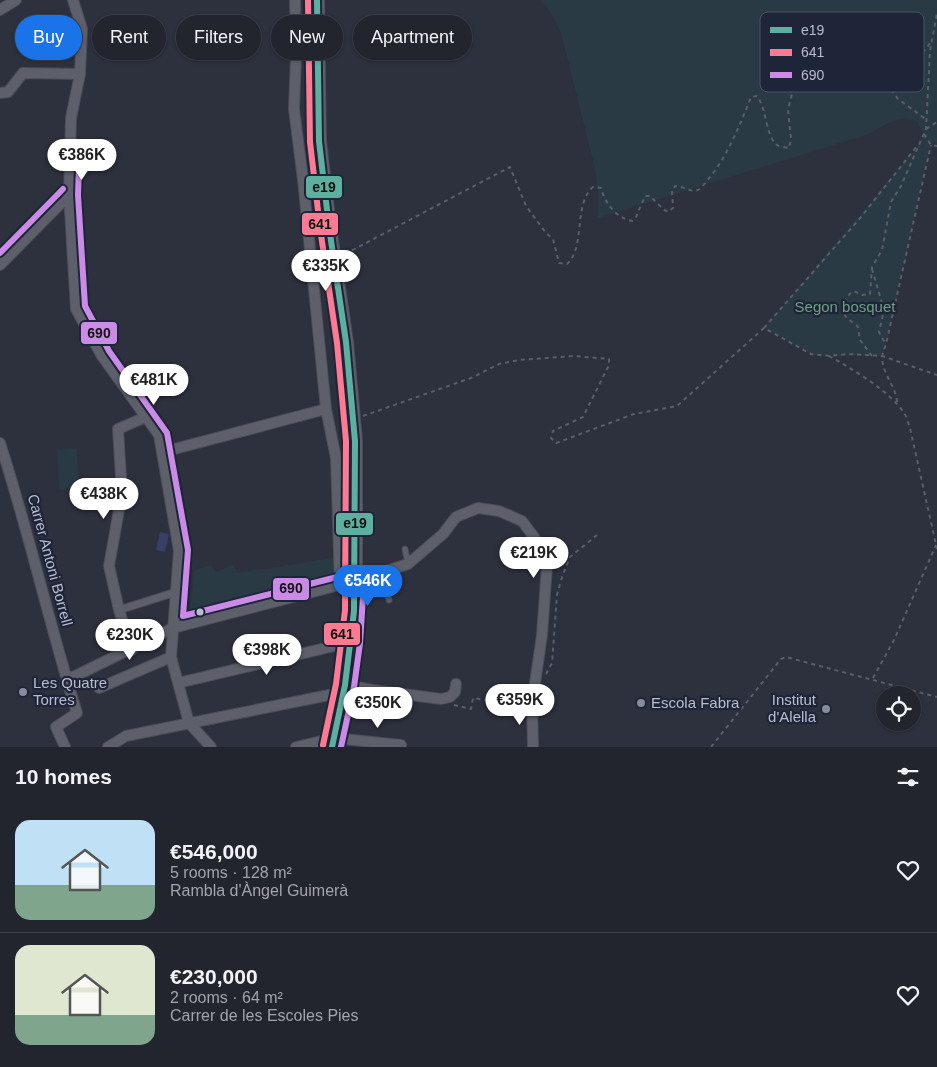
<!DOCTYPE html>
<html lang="en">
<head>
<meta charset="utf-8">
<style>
  :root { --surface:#22242e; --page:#2e303a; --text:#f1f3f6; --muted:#a2a4aa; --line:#3f414a; --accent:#1a73e8 }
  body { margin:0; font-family:Arial,sans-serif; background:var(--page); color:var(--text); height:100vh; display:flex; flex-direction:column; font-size:19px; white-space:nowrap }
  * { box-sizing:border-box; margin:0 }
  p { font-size:16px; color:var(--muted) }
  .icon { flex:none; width:28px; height:28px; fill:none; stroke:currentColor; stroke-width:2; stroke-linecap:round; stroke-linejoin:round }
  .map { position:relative; height:747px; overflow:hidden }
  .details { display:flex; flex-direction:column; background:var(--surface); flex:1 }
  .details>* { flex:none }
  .banner { position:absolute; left:15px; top:15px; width:500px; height:45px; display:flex; gap:10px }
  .controls { position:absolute; left:876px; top:686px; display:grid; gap:10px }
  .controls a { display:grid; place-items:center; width:45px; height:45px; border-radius:50%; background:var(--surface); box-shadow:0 1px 4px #0004,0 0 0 1px var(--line); font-size:25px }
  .price { position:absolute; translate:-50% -42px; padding:0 11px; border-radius:18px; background:#fff; color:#222; font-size:16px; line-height:32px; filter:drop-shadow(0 1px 2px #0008) }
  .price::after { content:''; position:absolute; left:50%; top:30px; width:15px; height:11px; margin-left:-8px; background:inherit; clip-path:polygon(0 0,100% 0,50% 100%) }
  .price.active { background:var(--accent); color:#fff }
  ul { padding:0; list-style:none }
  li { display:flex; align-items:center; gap:15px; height:125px; padding:0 15px }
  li+li { border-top:1px solid var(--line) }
  li span { display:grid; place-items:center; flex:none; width:140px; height:100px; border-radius:15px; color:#555 }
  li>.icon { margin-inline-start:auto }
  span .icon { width:60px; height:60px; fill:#fffc; stroke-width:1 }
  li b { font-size:21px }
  h2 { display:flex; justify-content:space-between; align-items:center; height:60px; padding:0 15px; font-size:21px }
  .pill { padding:0 18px; border-radius:22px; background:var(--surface); box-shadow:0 1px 4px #0004,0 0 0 1px var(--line); font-size:18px; line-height:45px }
  .pill.active { background:var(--accent); color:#fff }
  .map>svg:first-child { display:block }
  .green { fill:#293a44 }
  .water { fill:#374066 }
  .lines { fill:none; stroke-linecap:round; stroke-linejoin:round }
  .service-casing { stroke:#4a4c56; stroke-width:7 }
  .pedestrian-casing { stroke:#4a4c56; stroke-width:9 }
  .minor-casing { stroke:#4a4c56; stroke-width:12 }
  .secondary-casing { stroke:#4a4c56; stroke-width:16 }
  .path { stroke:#5a5e67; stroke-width:2; stroke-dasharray:4 4; stroke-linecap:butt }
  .service { stroke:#5d606b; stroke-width:5 }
  .pedestrian { stroke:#5d606b; stroke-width:7 }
  .minor { stroke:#5d606b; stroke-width:10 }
  .secondary { stroke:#5c5e69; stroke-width:14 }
  .bus-1-casing { stroke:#1f2539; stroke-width:10 }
  .bus-2-casing { stroke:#1f2539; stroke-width:10 }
  .bus-3-casing { stroke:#1f2539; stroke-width:10 }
  .bus-1 { stroke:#5fafa1; stroke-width:6 }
  .bus-2 { stroke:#fe7a93; stroke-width:6 }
  .bus-3 { stroke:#ca8be6; stroke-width:6 }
  .bus-dot { fill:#b8bccd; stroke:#1f2539; stroke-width:2 }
  .poi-dot { fill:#878b9b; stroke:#1f2539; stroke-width:2 }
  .labels { text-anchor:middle; stroke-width:4.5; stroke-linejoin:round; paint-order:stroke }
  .park-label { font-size:15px; fill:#6e9f83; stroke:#1f2539 }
  .street-label { font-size:15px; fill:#b8bccd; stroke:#1f2539 }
  .poi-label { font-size:15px; fill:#b8bccd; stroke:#1f2539; text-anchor:start }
  .key { fill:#1f2539; stroke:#4d5265; stroke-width:1 }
  .key-label { font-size:14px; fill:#b8bccd }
  .line-badge { stroke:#1f2539; stroke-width:2 }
  .pale-badge-label { font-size:14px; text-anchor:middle; font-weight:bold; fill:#111 }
</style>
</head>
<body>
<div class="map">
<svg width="937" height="747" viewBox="0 0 937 747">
  <rect width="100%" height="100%" fill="#2d303d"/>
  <path class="green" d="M 540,0 L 937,0 L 937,143 L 929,142 L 931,145 L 886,344 L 882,356 L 826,356 L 811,354 L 764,328 L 920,143 L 924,134 L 916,121 C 896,116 886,124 869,134 L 598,218 L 598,192 L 594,165 L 561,33 L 549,10 Z
    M 77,448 L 79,488 L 59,489 L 57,450 Z
    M 337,557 L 338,575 L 190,611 L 194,570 L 211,565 L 216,572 L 233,565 L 238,573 Z"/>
  <path class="water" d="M 160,532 L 169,534 L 165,552 L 156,550 Z"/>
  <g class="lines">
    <defs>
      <path id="service" d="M 405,549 L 408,563
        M 382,573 L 389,600"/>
      <path id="pedestrian" d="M 119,610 L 176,592"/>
      <path id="minor" d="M 73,0 L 82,29 L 80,74 L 71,118 L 69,195 L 76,309 L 102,356 L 159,435 L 179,551 L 171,657 L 189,723 L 211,747
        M 295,0 L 296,55 L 294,109 L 303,180 L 326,409 L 336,458 L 340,584
        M 0,10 L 16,0
        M 0,93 L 8,92 L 23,73 L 80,74
        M 0,265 L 69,195
        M 0,443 C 29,532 49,624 77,713 L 56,727 L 65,747
        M 163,452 L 326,409
        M 132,650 L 119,610 L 109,566 L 122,493 L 118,429 L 146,417
        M 67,680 L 173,628 L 355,581 L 408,564 L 443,534 L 456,517 L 478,508 L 499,511 L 522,521 L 534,537 L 547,566 L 542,635 L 532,704 L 533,747
        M 178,683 L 351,642
        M 345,685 L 373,690 L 441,699 L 450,697 L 455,692 L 456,684
        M 99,688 L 171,657
        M 108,747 L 126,736 L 344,692
        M 296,747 L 334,738 L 401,745 L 401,747"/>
      <path id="secondary" d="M 317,0 L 319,141 L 329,227 L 346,342 L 355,441 L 355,581 L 354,611 L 345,685 L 332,747"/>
    </defs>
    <use href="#service" class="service-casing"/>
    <use href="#pedestrian" class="pedestrian-casing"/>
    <use href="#minor" class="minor-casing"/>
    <use href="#secondary" class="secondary-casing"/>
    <path class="path" d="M 871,62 L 910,64 L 920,56 L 931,42
      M 926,129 L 937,122
      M 924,134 L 931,145 L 937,146
      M 345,254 L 510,167 L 526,206 L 546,233 L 553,239 L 559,263 L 567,264 C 586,247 573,204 593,187 L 601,188 C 605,203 616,218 632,221 L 636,217 L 645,196 L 650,196 L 663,209 L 668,212 L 673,208 L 672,191 L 675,186 C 683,186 691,193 698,190 C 703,187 707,180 711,176 C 729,152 740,125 751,97 L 757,96 C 767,109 765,135 777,145 C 780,147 785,147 789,148 L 791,139 L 788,110 L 793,89 L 810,69 L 842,54 L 856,55 L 871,62 L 898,99 L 927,120
      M 872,269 L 884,310 L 879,332 L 885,343
      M 764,328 L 861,217 L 917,146
      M 829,356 C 852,369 890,391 904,413 C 907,417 908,423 910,428 L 937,549
      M 872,356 L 860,340 L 858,327 C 855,323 851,322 848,319 C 839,311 844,296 854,291 L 862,295 L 870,294 L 872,267 L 882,250 L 891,202 L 901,186 L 926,129 L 930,51 L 937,13
      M 897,402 C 896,386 882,374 882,356 L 937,375
      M 363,416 L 471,378 L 499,364 L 519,360 L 574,356 L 609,359 L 609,365 L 583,417 L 553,431 L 551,438 L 556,443 L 634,414 L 677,406 L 764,328 L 811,354 L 829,356 L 847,354 L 882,356 L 886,344 L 931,145
      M 546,674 L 552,663 L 557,595 L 562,577 L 570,557 L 597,535
      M 873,678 L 894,640 L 936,545
      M 454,705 L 471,709 L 473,698 L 523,706
      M 711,747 L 781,659 L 786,657 L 937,697"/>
    <use href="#service" class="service"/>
    <use href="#pedestrian" class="pedestrian"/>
    <use href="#minor" class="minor"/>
    <use href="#secondary" class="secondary"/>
    <defs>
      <path id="bus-1" d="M 317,0 L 319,141 L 329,227 L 346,342 L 355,441 L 354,611 L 345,685 L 332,747"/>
      <path id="bus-2" d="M 308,0 L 310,142 L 320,228 L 337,343 L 346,441 L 345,610 L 336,684 L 323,745"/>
      <path id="bus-3" d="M 79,165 L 78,195 L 85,306 L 109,351 L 167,433 L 188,550 L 183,616 L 353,573 L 360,574 L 364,581 L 360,643 L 354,687 L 341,747
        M 0,253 L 63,189"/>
    </defs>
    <use href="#bus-1" class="bus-1-casing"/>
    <use href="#bus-2" class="bus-2-casing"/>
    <use href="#bus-3" class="bus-3-casing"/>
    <use href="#bus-1" class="bus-1"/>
    <use href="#bus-2" class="bus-2"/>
    <use href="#bus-3" class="bus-3"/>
  </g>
  <circle class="bus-dot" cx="200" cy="612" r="4.5"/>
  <g class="poi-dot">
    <circle cx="23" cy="692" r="5"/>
    <circle cx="641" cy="703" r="5"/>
    <circle cx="826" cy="709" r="5"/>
  </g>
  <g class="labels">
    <g class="park-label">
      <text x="845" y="312">Segon bosquet</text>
    </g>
    <g class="street-label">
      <text transform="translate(50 560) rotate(75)" y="5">Carrer Antoni Borrell</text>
    </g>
    <g class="poi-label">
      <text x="33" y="688">Les Quatre<tspan x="33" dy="17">Torres</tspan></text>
      <text x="816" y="705" text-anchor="end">Institut<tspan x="816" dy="17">d'Alella</tspan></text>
      <text x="651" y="708">Escola Fabra</text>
    </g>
  </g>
  <rect x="760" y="12" width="164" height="80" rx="8" class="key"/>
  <rect x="770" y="27" width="22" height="6" fill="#5fafa1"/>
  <rect x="770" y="49" width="22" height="7" fill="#fe7a93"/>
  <rect x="770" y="72" width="22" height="6" fill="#ca8be6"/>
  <g class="key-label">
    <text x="801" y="35">e19</text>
    <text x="801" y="57">641</text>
    <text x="801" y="80">690</text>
  </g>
  <g class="line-badge">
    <rect x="305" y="175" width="38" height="24" rx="5" fill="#5fafa1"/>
    <rect x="301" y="212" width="38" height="24" rx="5" fill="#fe7a93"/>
    <rect x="80" y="321" width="38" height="24" rx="5" fill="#ca8be6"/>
    <rect x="335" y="512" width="39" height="24" rx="5" fill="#5fafa1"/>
    <rect x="272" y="577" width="38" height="24" rx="5" fill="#ca8be6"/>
    <rect x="323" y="622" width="38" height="24" rx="5" fill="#fe7a93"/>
  </g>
  <g class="pale-badge-label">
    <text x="324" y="192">e19</text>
    <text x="320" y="229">641</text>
    <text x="99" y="338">690</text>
    <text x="355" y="528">e19</text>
    <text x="291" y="593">690</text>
    <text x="342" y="639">641</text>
  </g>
</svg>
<div class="controls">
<a><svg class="icon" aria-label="locate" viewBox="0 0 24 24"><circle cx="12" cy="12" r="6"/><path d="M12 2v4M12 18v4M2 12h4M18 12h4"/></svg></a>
</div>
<b class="price" style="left:82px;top:181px">€386K</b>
<b class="price" style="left:326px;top:292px">€335K</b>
<b class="price" style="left:154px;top:406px">€481K</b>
<b class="price" style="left:104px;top:520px">€438K</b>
<b class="price" style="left:534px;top:579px">€219K</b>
<b class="price active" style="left:368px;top:607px">€546K</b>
<b class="price" style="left:130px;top:661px">€230K</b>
<b class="price" style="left:267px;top:676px">€398K</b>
<b class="price" style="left:520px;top:726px">€359K</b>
<b class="price" style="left:378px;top:729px">€350K</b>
<div class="banner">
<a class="pill active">Buy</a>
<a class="pill">Rent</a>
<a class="pill">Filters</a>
<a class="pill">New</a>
<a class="pill">Apartment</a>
</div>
</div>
<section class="details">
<h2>10 homes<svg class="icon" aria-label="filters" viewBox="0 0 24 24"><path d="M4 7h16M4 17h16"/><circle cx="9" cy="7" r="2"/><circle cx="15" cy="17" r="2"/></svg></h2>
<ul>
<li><span style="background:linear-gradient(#bfe0f5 65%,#7fa58c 0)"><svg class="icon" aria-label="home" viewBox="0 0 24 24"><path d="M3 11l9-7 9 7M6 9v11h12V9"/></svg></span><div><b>€546,000</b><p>5 rooms · 128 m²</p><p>Rambla d'Àngel Guimerà</p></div><svg class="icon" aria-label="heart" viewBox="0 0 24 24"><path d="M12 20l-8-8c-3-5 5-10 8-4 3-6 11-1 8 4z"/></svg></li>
<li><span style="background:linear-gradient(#dfe7d0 70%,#7fa58c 0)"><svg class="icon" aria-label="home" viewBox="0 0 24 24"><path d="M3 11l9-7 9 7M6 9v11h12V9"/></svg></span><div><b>€230,000</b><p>2 rooms · 64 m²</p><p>Carrer de les Escoles Pies</p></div><svg class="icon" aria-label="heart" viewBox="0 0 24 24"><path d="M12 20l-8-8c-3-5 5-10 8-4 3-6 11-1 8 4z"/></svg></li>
</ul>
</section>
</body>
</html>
